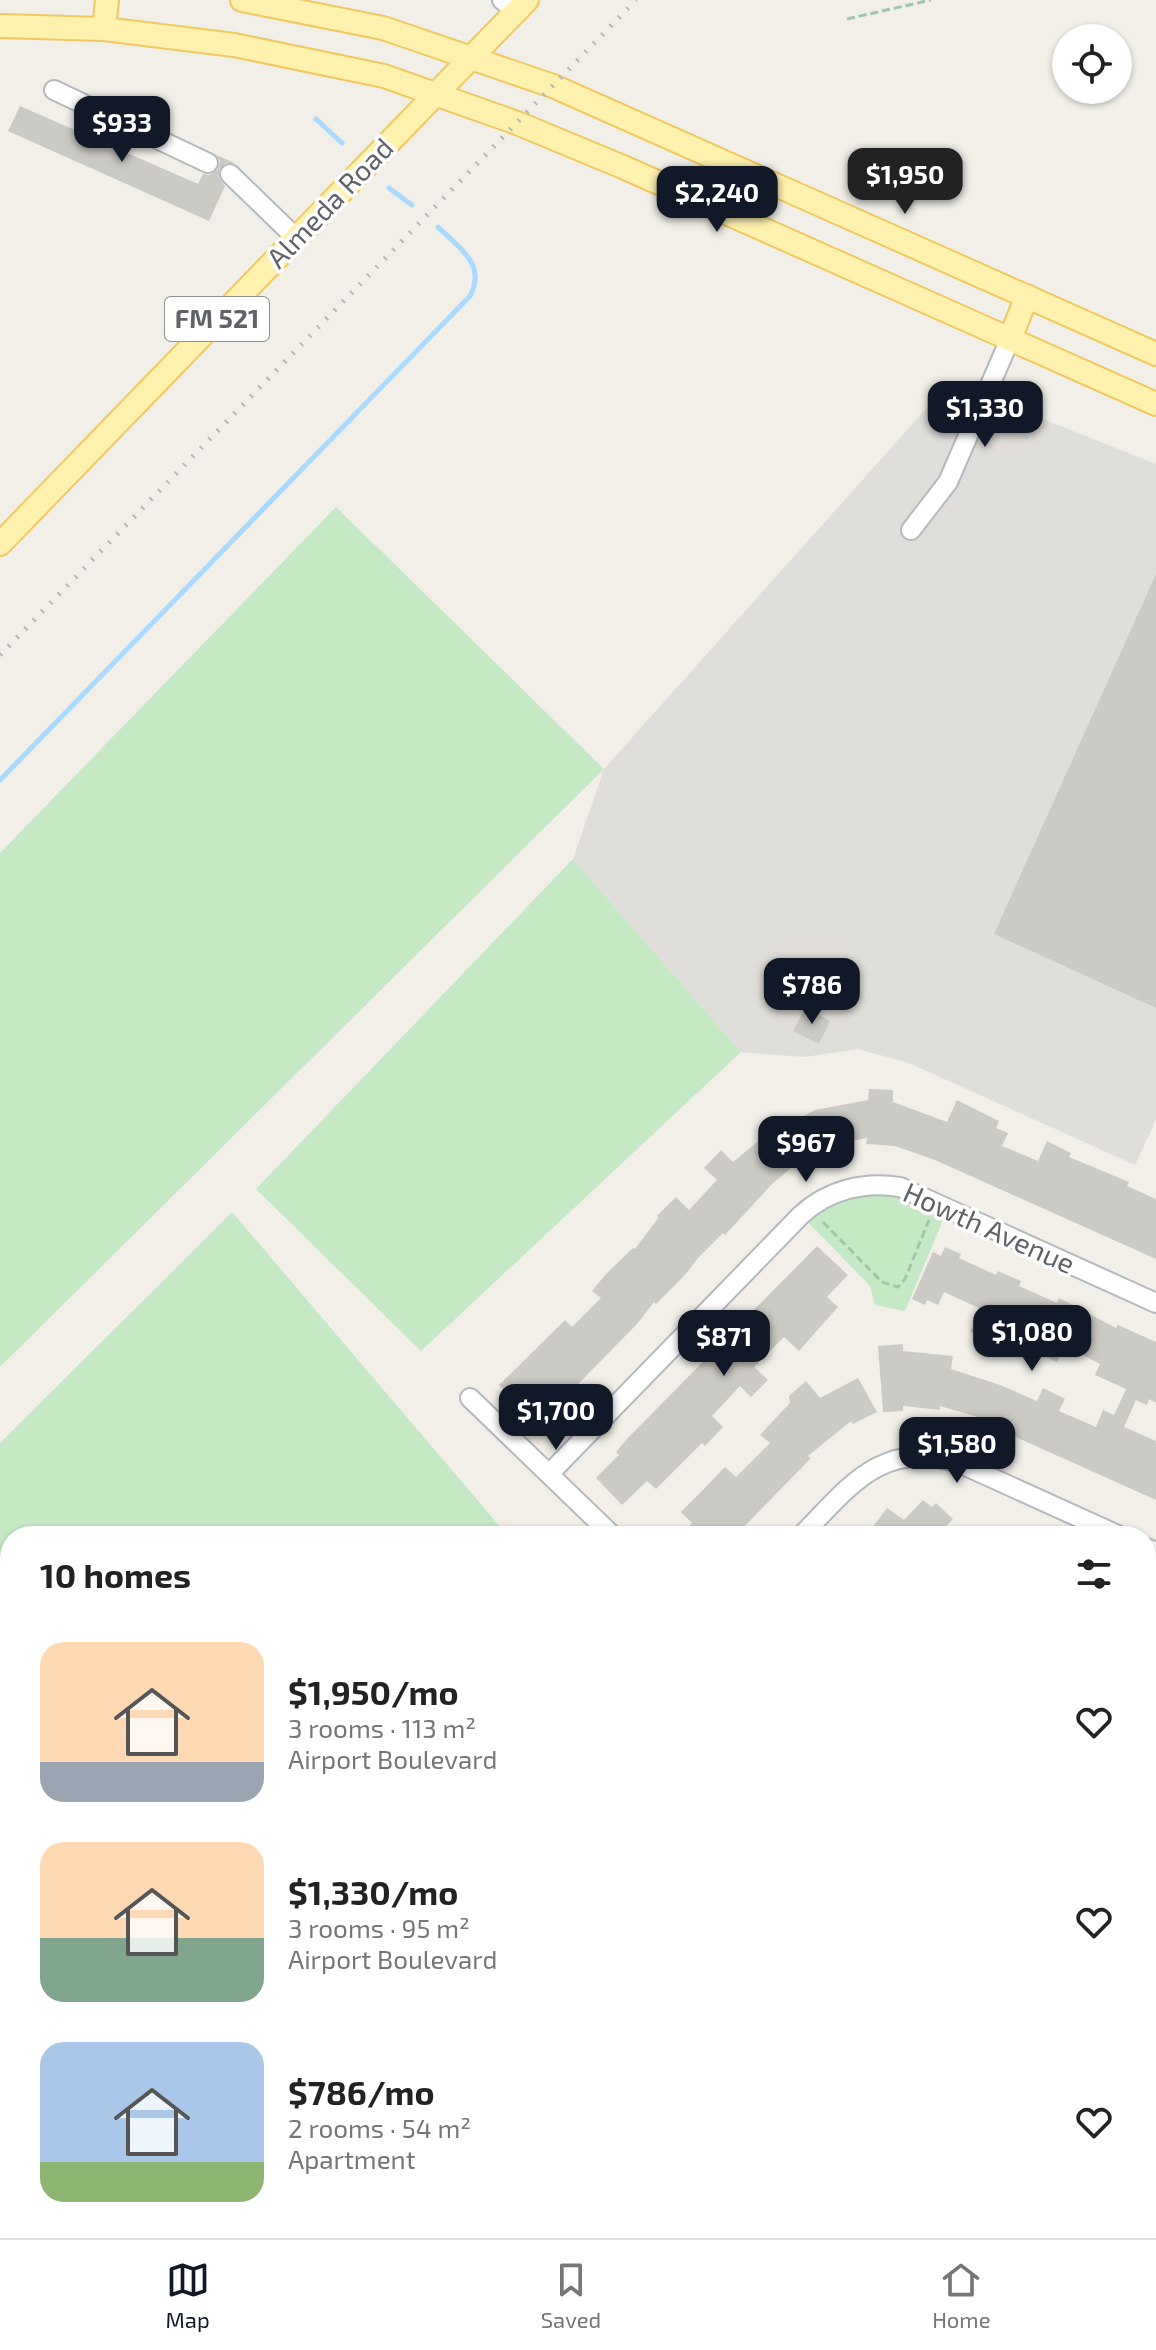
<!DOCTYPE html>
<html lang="en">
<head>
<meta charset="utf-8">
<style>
  :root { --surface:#fff; --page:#f6f6f6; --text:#222; --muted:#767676; --line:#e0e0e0; --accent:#111827 }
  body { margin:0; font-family:"Exo 2",sans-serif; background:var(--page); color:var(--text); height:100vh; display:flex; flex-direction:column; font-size:30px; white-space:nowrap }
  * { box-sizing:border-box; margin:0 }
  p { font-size:26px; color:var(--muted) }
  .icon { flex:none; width:44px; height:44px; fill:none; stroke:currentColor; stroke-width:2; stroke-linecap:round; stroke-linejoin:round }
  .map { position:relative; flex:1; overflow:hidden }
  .details { position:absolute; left:0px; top:1526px; width:1156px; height:712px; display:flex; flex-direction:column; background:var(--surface); border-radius:32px 32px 0 0; box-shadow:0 2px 6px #0004 }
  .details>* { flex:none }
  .buttons { position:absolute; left:1052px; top:24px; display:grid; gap:16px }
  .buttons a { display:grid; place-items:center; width:80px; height:80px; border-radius:50%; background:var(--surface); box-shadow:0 2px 6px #0004; font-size:40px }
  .price { position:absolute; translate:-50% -68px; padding:0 18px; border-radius:16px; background:var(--accent); color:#fff; font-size:26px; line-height:52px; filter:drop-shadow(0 2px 4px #0008) }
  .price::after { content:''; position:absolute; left:50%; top:48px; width:24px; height:18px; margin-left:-12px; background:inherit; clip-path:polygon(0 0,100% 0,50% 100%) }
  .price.on { background:#222; color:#fff }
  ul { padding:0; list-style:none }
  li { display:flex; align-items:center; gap:24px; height:200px; padding:0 40px }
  li span { display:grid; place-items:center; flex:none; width:224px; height:160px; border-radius:24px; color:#555 }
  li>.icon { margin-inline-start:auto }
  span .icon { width:96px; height:96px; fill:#fffc; stroke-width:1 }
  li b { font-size:34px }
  h2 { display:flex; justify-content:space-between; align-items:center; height:96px; padding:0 40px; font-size:34px }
  .tab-bar { display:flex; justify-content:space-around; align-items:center; height:112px; border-top:2px solid var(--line); background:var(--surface); font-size:22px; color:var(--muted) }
  .tab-bar a { display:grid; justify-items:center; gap:4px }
  .tab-bar .on { color:var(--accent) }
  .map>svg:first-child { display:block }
  .industrial { fill:#e0deda }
  .green { fill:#c5e8c5 }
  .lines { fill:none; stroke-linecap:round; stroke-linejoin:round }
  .stream { stroke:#aadaff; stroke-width:5 }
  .building { fill:#cccac5 }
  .minor-casing { stroke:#b5b8bc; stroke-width:22 }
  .major-casing { stroke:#f2c960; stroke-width:26 }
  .path { stroke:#9cc7a9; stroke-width:3; stroke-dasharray:8 4; stroke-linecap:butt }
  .minor { stroke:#fff; stroke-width:18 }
  .major { stroke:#fff2af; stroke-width:22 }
  .rail { stroke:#b6b7b8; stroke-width:5; stroke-dasharray:2 10; stroke-linecap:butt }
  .labels { text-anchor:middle; stroke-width:7; stroke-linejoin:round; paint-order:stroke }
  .shield { fill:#fff; stroke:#8f9295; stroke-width:2 }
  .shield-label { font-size:26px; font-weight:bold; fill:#5f6368 }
  .street-label { font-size:28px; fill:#5f6368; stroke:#fff }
</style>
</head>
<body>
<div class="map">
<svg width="1156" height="2238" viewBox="0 0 1156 2238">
  <rect width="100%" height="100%" fill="#f1efe8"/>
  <path class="industrial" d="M 950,382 L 1156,464 L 1156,1120 L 1135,1165 L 909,1063 L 858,1049 L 805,1057 L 741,1052 L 573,859 L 604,769 Z"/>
  <path class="green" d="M 336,507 L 604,769 L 0,1367 L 0,853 Z
    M 573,859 L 741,1052 L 421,1351 L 256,1189 Z
    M 871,1184 L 948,1208 L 905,1311 L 875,1305 L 870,1286 L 801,1215 Z
    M 232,1212 L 508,1536 L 10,1536 L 10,1779 L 0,1773 L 0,1443 Z
    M 0,1804 L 10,1808 L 10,1917 L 0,1913 Z"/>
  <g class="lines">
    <path class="stream" d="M 316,119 L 342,143
      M 389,188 L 412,205
      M 0,780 L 470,296 C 487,264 459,248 438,227
      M 0,1984 L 8,1988
      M 544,2228 L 567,2238"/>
  </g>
  <path class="building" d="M 20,106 L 198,184 L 203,174 L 210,175 L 218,169 L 220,161 L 216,155 L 235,163 L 226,163 L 219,170 L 219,178 L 225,186 L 209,221 L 8,131 Z
    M 1156,574 L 1156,1008 L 994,934 Z
    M 805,1008 L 830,1021 L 819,1044 L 793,1031 Z
    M 869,1089 L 893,1090 L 893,1102 L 947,1122 L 957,1100 L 999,1121 L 996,1128 L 1008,1133 L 1002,1146 L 1038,1161 L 1047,1141 L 1071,1153 L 1069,1157 L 1129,1182 L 1127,1186 L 1156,1199 L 1156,1259 L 935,1160 L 895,1146 L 866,1144 L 867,1138 L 818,1147 L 820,1152 L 791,1168 L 772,1184 L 725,1235 L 723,1233 L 699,1257 L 684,1276 L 656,1304 L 654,1302 L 637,1324 L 546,1417 L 539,1411 L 533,1417 L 499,1385 L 565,1320 L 572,1327 L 601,1298 L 592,1291 L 607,1273 L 633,1248 L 635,1249 L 659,1217 L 657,1216 L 676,1197 L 689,1210 L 717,1180 L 704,1168 L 721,1150 L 733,1162 L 761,1139 L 815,1110 L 868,1100 Z
    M 817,1246 L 848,1275 L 827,1297 L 838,1307 L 799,1351 L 784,1337 L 754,1367 L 768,1380 L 751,1397 L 740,1386 L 712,1416 L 723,1427 L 705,1446 L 702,1443 L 656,1489 L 647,1481 L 622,1505 L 596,1478 L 619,1455 L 616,1452 L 627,1439 Z
    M 945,1247 L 961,1254 L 959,1258 L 996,1275 L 998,1271 L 1021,1281 L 1019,1286 L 1057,1303 L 1059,1298 L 1116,1328 L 1118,1325 L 1156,1342 L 1156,1403 L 1149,1399 L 1147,1405 L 1136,1400 L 1124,1427 L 1156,1441 L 1156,1500 L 1020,1439 L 990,1423 L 991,1421 L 940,1406 L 940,1410 L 903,1406 L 903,1411 L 883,1412 L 878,1346 L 903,1344 L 903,1351 L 953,1356 L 951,1369 L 1000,1385 L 1037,1401 L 1043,1388 L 1065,1399 L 1059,1411 L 1096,1427 L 1103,1410 L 1114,1415 L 1126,1389 L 1095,1375 L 1100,1364 L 1065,1346 L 1057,1362 L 1033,1351 L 1038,1341 L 1001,1325 L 996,1337 L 986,1332 L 983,1338 L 970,1332 L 981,1309 L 944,1292 L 938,1305 L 927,1300 L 925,1305 L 912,1299 L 933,1252 L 941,1256 Z
    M 858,1378 L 877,1412 L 853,1424 L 851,1421 L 808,1456 L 811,1458 L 735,1536 L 679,1536 L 692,1523 L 681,1512 L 699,1494 L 725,1467 L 736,1477 L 770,1443 L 760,1435 L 790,1403 L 789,1396 L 806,1381 L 820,1398 Z
    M 923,1500 L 932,1507 L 936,1503 L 953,1519 L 937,1536 L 934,1536 L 925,1528 L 919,1536 L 866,1536 L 887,1508 L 904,1520 Z"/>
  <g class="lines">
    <defs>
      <path id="minor" d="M 502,0 L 516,11
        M 54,90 L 208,163
        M 230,174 L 296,238
        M 911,530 L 948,482 L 1010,339
        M 470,1398 L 613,1536
        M 549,1474 L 801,1215 C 828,1190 864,1181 900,1187 L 1156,1303
        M 801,1536 C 850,1486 882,1439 959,1463 L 1120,1536
        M 1146,1548 L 1156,1552
        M 0,2086 L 10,2063
        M 1146,2134 L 1156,2138
        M 295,2228 L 317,2238"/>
      <path id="major" d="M 242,0 L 383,28 L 553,86 L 1156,354
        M 0,26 L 104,29 L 234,45 L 384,76 L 517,123 L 623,167 L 1156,404
        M 104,29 L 107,0
        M 1010,339 L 1027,296
        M 0,544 L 527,0"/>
    </defs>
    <use href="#minor" class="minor-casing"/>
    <use href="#major" class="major-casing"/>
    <path class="path" d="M 847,19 L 931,0
      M 823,1222 L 882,1282 L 898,1287 L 905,1279 L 929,1220"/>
    <use href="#minor" class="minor"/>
    <use href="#major" class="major"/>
    <path class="rail" d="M 0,655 L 636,0"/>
  </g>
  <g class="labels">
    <rect class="shield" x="165" y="297" width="104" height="44" rx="6"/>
    <g class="shield-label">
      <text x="217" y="328">FM 521</text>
    </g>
    <g class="street-label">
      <text transform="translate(330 203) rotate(-46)" y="10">Almeda Road</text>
      <text transform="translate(989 1228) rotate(24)" y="10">Howth Avenue</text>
    </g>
  </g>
</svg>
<div class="buttons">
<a><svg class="icon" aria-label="locate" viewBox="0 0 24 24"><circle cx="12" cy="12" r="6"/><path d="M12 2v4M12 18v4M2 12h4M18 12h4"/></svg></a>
</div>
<b class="price" style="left:122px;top:164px">$933</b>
<b class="price on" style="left:905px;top:216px">$1,950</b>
<b class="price" style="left:717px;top:234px">$2,240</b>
<b class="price" style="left:985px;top:449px">$1,330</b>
<b class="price" style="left:812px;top:1026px">$786</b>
<b class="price" style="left:806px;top:1184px">$967</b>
<b class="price" style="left:1032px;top:1373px">$1,080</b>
<b class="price" style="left:724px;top:1378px">$871</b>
<b class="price" style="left:556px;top:1452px">$1,700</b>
<b class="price" style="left:957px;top:1485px">$1,580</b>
<section class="details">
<h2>10 homes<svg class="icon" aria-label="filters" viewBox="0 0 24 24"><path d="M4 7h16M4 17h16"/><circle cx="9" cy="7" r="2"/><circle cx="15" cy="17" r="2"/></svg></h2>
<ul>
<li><span style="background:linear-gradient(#ffd9b3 75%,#9aa5b1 0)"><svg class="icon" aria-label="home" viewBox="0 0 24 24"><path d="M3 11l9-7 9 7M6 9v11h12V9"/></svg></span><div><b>$1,950/mo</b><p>3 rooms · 113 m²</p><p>Airport Boulevard</p></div><svg class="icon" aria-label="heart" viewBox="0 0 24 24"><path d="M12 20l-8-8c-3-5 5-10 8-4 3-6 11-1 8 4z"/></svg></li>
<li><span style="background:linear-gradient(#ffd9b3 60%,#7fa58c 0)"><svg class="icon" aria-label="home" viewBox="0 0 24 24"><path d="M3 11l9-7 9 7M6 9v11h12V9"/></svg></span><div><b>$1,330/mo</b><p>3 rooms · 95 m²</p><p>Airport Boulevard</p></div><svg class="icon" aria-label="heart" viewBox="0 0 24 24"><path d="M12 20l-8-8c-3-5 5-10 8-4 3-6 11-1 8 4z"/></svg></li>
<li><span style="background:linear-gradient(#a9c7e8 75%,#8fb573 0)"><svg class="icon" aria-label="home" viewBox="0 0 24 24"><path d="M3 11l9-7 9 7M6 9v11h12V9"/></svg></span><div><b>$786/mo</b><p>2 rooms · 54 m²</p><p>Apartment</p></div><svg class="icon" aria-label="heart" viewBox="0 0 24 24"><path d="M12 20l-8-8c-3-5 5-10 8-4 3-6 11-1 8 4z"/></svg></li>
</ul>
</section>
</div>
<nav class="tab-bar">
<a class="on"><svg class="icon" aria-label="map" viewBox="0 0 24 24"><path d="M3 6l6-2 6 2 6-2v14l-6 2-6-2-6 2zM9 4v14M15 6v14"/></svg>Map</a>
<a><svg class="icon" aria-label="saved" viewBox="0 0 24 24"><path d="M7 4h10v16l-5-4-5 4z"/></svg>Saved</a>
<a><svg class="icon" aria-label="home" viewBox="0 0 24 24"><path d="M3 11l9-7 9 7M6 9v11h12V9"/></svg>Home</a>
</nav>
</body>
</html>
